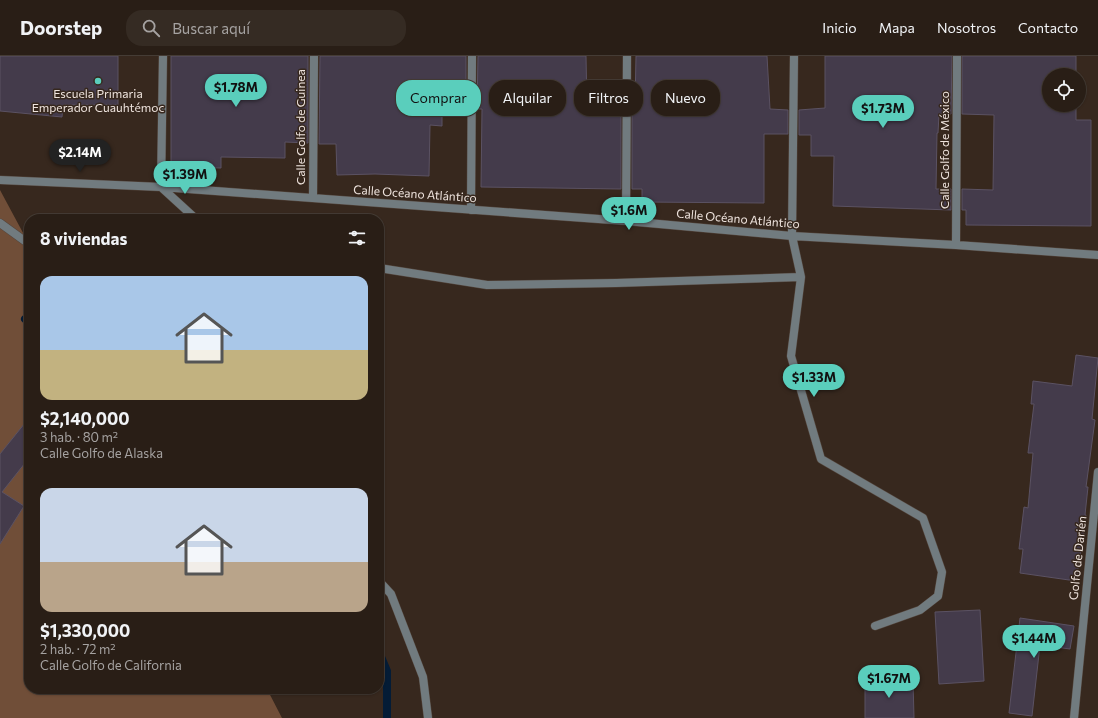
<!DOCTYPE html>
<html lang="es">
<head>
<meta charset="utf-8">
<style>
  :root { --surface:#291e16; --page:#352b23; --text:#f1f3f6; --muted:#a5a2a1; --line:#453c35; --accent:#5acebc }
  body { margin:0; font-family:Commissioner,sans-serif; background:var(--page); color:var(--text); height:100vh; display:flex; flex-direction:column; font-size:15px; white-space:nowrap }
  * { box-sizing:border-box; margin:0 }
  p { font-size:13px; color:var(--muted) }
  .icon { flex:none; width:22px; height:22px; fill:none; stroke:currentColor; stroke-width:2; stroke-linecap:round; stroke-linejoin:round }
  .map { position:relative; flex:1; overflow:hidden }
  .side { position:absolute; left:24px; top:158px; width:360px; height:480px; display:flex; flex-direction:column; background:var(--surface); border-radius:16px; box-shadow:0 1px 3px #0004,0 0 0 1px var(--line) }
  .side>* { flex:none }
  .hud { position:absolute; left:396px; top:24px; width:380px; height:36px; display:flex; gap:8px }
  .buttons { position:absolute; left:1042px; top:12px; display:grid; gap:8px }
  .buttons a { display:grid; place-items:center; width:44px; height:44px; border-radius:50%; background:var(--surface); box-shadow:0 1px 3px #0004,0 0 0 1px var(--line); font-size:20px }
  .price { position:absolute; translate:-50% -34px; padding:0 9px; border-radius:14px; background:var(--accent); color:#111; font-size:13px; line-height:26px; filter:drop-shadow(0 1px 2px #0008) }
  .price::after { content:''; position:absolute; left:50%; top:24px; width:12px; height:9px; margin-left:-6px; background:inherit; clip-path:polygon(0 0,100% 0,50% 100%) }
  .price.current { background:#222; color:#fff }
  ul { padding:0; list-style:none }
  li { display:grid; align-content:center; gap:8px; height:212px; padding:0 16px }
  li span { display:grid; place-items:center; height:124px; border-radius:12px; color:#555 }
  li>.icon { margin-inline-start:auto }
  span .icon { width:72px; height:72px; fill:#fffc; stroke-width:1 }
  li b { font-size:17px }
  h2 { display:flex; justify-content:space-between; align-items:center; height:48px; padding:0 16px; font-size:17px }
  .chip { padding:0 14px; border-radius:16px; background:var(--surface); box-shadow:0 1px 3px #0004,0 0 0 1px var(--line); font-size:14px; line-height:36px }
  .chip.current { background:var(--accent); color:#111 }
  header { display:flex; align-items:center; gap:24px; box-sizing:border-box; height:56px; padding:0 20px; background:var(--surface); border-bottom:1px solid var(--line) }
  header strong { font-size:19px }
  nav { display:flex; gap:22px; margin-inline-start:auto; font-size:14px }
  .search { width:280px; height:36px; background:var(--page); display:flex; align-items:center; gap:10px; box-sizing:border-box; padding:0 14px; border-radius:16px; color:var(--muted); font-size:15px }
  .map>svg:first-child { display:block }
  .forest { fill:#704e38 }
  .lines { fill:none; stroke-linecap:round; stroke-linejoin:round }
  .stream { stroke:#041c36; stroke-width:8 }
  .building { fill:#443b4b; stroke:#5b5263 }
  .street-casing { stroke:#54463d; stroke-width:9 }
  .street { stroke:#717b7f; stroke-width:8 }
  .poi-dot { fill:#5acebc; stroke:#37281e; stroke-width:1.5 }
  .labels { text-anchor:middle; stroke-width:3; stroke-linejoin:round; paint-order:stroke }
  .poi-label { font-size:12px; fill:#efe4de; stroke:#37281e }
  .street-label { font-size:12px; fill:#efe4de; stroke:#37281e }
</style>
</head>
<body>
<header>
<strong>Doorstep</strong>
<div class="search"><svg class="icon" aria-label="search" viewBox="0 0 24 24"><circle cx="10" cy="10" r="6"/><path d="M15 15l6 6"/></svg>Buscar aquí</div>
<nav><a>Inicio</a><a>Mapa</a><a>Nosotros</a><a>Contacto</a></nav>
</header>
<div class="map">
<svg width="1098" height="662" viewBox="0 0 1098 662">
  <rect width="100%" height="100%" fill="#37281e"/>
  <path class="forest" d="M 0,134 L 29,188 L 29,633 L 267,633 L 282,662 L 0,662 Z"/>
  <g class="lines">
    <path class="stream" d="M 25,263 L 29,266
      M 379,596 L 387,615 L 387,662"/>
  </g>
  <path class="building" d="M 0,0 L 118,0 L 118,49 L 63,49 L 62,61 L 0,55 Z
    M 171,0 L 308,0 L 308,87 L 285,86 L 285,102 L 221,101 L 221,112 L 191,111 L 192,118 L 171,118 Z
    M 320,0 L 466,0 L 466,53 L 442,52 L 442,70 L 430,69 L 429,120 L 375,118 L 337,119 L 336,88 L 319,88 Z
    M 478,0 L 586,0 L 587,51 L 621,49 L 621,133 L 481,131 L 482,53 L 477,53 Z
    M 636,0 L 767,0 L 770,53 L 788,54 L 788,78 L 764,78 L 764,147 L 642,146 L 642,133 L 632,133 L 632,49 L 635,49 Z
    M 825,0 L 952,0 L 951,58 L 939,58 L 938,77 L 937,77 L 936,133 L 951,133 L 951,154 L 833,150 L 834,100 L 811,100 L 811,79 L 799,79 L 799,54 L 825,52 Z
    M 962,0 L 1076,0 L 1076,19 L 1049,19 L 1049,49 L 1076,49 L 1076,64 L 1091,64 L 1091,170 L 966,169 L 966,154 L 962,154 L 962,133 L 993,134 L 994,59 L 962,58 Z
    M 1076,299 L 1098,302 L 1092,363 L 1095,364 L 1086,431 L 1088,431 L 1085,459 L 1086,459 L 1082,493 L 1081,493 L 1076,525 L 1020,517 L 1023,493 L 1019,493 L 1024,451 L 1028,452 L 1033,397 L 1028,397 L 1034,348 L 1031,348 L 1033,325 L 1072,330 Z
    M 29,362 L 29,402 L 2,436 L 24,450 L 0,488 L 0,398 Z
    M 980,554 L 984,625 L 939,628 L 935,556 Z
    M 1020,562 L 1074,570 L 1070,593 L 1040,589 L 1032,660 L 1009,657 Z
    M 913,624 L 914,662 L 865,662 L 865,625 Z"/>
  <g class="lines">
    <defs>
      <path id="street" d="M 794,0 L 792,180 L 801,221 L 791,300 L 821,403 L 923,462 L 942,516 L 938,540 L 920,554 L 875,570
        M 0,124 L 161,131 L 626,165 L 792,180 L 956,189 L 1098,199
        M 161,131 L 163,0
        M 161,131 L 196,163
        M 313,142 L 314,0
        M 471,154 L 472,0
        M 626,165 L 627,0
        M 0,167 L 29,188
        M 956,189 L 957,0
        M 379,212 L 487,229 L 616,227 L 801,221
        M 379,525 L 391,538 L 423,621 L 428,662
        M 1074,662 L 1098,416"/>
    </defs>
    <use href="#street" class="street-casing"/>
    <use href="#street" class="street"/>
  </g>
  <circle class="poi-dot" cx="98" cy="25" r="4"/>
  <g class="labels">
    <g class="poi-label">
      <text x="98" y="42">Escuela Primaria<tspan x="98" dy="14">Emperador Cuauhtémoc</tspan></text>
    </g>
    <g class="street-label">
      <text transform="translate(301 71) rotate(-90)" y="4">Calle Golfo de Guinea</text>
      <text transform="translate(945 94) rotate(-90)" y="4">Calle Golfo de México</text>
      <text transform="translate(415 138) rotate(4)" y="4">Calle Océano Atlántico</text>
      <text transform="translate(738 163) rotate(5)" y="4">Calle Océano Atlántico</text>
      <text transform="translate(1078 502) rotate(-84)" y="4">Golfo de Darién</text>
    </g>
  </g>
</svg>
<div class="buttons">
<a><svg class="icon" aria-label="locate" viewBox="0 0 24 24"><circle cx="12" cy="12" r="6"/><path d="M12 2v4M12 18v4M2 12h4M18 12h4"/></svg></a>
</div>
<b class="price" style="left:236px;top:52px">$1.78M</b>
<b class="price" style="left:883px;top:73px">$1.73M</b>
<b class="price current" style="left:80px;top:117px">$2.14M</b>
<b class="price" style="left:185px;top:139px">$1.39M</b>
<b class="price" style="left:629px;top:175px">$1.6M</b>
<b class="price" style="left:814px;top:342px">$1.33M</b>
<b class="price" style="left:1034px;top:603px">$1.44M</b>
<b class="price" style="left:889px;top:643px">$1.67M</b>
<div class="hud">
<a class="chip current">Comprar</a>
<a class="chip">Alquilar</a>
<a class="chip">Filtros</a>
<a class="chip">Nuevo</a>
</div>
<section class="side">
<h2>8 viviendas<svg class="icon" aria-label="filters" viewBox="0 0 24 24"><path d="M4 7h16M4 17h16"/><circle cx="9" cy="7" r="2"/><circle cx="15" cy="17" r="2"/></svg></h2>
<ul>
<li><span style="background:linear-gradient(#a9c7e8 60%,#c2b280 0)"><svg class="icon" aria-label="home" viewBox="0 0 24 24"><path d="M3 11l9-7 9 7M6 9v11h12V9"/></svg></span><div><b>$2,140,000</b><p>3 hab. · 80 m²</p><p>Calle Golfo de Alaska</p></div></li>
<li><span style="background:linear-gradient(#c9d6e8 60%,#b9a48a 0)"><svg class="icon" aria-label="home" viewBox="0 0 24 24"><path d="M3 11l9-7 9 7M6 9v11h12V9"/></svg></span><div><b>$1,330,000</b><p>2 hab. · 72 m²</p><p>Calle Golfo de California</p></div></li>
</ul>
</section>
</div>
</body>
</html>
